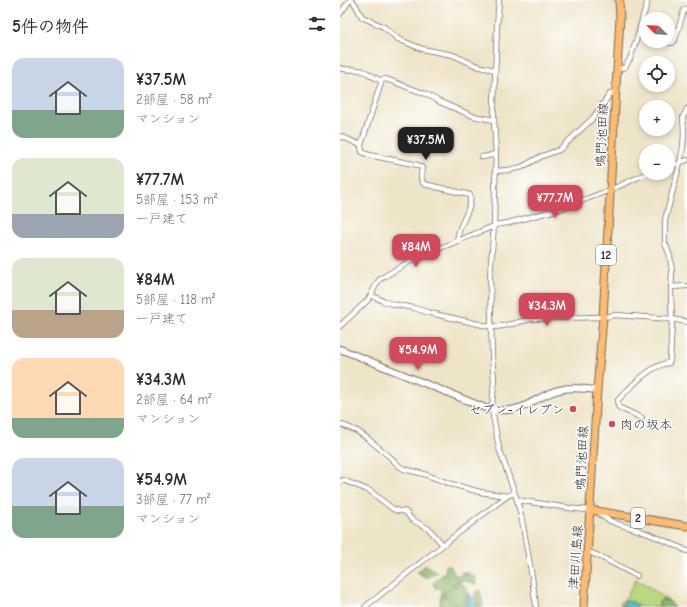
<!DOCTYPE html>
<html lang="ja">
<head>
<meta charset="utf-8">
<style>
  :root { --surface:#fff; --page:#f2f2f3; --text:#2b2b33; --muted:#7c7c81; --accent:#d1495b }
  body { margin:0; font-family:"Comic Neue","Klee One",sans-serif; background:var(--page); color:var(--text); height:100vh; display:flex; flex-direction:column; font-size:15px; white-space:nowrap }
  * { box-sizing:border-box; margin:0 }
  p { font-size:13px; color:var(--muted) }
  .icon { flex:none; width:22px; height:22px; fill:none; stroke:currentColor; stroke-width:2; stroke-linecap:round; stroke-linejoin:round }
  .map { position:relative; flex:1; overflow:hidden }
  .details { display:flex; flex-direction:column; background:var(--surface); width:340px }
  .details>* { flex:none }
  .needle { width:26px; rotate:294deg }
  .buttons { position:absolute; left:299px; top:12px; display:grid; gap:8px }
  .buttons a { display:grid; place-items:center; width:36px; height:36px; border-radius:50%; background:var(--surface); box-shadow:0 2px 6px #0003; font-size:20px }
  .price { position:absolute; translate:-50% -34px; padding:0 9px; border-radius:8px; background:var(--accent); color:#fff; font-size:13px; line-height:26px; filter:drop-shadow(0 1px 2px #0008) }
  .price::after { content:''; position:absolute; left:50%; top:24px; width:12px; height:9px; margin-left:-6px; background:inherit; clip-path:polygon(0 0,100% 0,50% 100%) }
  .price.current { background:#222; color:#fff }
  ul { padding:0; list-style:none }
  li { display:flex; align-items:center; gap:12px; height:100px; padding:0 12px }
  li span { display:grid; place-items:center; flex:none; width:112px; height:80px; border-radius:12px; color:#555 }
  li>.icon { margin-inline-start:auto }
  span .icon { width:48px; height:48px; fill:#fffc; stroke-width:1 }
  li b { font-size:17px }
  h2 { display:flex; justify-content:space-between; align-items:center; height:48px; padding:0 12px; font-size:17px }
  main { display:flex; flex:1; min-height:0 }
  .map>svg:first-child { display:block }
  .green { fill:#bad87e; stroke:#728254 }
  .forest { fill:url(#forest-firs); stroke:#5f724c }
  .water { fill:url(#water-ripples); stroke:#42787e }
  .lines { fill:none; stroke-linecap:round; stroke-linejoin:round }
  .minor-casing { stroke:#6f6c62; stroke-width:6 }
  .tertiary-casing { stroke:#6f6c62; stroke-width:8 }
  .primary-casing { stroke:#6f6c62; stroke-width:9 }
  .minor { stroke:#fff; stroke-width:4.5 }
  .tertiary { stroke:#fff; stroke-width:6 }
  .primary { stroke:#fdbc6f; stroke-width:7 }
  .poi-dot { fill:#d1495b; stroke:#fff; stroke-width:1.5 }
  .labels { text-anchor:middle; stroke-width:3; stroke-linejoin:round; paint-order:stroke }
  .shield { fill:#fff; stroke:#6b6b6b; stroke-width:1 }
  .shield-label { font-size:12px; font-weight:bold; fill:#2b2b2b }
  .street-label { font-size:13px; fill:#2b2b2b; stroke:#fff }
  .poi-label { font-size:13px; fill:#2b2b2b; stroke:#fff; text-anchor:end }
</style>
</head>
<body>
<main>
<section class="details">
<h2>5件の物件<svg class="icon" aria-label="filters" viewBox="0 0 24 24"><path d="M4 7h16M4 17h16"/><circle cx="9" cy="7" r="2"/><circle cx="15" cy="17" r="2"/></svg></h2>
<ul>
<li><span style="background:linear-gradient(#c9d6e8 65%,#7fa58c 0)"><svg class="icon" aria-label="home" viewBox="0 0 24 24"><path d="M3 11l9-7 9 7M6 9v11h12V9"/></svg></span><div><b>¥37.5M</b><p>2部屋 · 58 m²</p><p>マンション</p></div></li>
<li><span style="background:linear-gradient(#dfe7d0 70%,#9aa5b1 0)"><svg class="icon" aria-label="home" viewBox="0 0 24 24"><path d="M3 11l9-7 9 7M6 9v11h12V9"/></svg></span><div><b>¥77.7M</b><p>5部屋 · 153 m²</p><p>一戸建て</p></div></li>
<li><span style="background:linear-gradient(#dfe7d0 65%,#b9a48a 0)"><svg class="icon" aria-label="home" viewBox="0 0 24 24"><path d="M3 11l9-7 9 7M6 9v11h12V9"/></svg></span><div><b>¥84M</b><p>5部屋 · 118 m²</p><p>一戸建て</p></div></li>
<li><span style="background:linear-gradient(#ffd9b3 75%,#7fa58c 0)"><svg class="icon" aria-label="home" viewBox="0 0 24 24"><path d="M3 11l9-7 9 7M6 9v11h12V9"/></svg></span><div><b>¥34.3M</b><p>2部屋 · 64 m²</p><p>マンション</p></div></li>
<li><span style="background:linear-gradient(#c9d6e8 60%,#7fa58c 0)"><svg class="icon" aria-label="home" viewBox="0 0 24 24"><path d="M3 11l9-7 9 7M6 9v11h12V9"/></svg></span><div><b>¥54.9M</b><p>3部屋 · 77 m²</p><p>マンション</p></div></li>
</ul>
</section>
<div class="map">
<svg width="347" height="607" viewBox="0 0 347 607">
  <defs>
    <pattern id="forest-firs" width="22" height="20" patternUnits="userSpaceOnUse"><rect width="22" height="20" fill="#93b86d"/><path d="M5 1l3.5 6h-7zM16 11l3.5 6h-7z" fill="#78965a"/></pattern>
    <pattern id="water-ripples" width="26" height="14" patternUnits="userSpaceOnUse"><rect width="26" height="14" fill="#5ac6d2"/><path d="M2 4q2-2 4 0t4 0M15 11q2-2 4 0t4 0" fill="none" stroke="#4eaab4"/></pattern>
  </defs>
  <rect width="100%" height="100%" fill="#fff"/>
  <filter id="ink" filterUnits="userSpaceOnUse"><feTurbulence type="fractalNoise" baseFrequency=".025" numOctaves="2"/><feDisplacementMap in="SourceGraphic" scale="8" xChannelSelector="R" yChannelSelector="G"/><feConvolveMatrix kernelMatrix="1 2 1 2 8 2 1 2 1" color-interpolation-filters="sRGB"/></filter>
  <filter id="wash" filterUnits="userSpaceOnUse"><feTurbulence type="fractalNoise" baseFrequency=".012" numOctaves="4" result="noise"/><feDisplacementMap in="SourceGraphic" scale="16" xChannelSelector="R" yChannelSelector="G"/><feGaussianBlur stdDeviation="0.9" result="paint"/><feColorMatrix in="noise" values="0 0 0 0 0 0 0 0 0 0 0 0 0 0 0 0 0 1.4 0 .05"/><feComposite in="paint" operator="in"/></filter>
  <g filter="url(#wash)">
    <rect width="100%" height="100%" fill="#eee4c7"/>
    <path class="green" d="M 296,579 L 301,583 L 302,582 L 329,601 L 322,599 L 319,602 L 319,607 L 299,607 C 296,602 290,600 284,601 L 281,607 L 280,607 C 280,600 285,600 288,594 C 291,590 293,584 296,579 Z"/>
    <path class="forest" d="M 86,565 L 97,572 L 87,578 L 77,572 Z
      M 106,565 L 110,566 L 115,575 L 121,576 L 122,572 L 127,572 L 135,577 L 136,584 L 126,581 L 116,580 L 127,588 L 128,595 L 125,607 L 100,607 L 101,588 L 95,588 L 93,583 L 105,572 Z
      M 140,590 L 143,607 L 136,607 L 135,592 Z
      M 322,600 C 327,601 332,601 334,607 L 320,607 L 319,602 Z"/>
    <path class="water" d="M 129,593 L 133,597 L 134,607 L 127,607 Z
      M 288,601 C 292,602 296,603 298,607 L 282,607 L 285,602 Z"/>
  </g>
  <g filter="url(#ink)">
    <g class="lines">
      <defs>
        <path id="minor" d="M 12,0 L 15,4 L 22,17 L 44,27 L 58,39 L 82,49 L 113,55 L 137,66 L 155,70
          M 159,0 L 157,26 L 154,104 L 154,120 L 156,154 L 154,225 L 150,276 L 152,356 L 154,380 L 152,410 L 159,448 L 177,500 L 182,520 L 192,577 L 196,607
          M 0,14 L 10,0
          M 324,41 L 332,43 L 335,40 L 344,10 L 347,9
          M 0,68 C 7,71 15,68 23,71 C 32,74 36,82 46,79 L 86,94 L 100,102 L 133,116 L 154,120
          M 277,70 L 285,67 L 290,59 L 299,32 L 302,20 L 308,0
          M 42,80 L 21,145 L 22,152 L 29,155 L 78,165 L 82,168 C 81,174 80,180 84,184 L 130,195 C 133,205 122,221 119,231 C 118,234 118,237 117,241
          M 0,136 L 21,145
          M 142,157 L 148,156 L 156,154
          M 328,167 L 347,160
          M 155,171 L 169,170 L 182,167 L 202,156 L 219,150 L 253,118 L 270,94 L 276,90
          M 154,225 L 168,223 L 220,209 L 270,190 L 301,176 L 310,173
          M 331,287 L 347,286
          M 31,295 L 43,301 L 52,304 L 74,308 L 90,313 L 152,327 L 163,326 L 191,319 L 216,318 L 263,317 L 276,315 L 332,319 L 347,322
          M 0,326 L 27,301 L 31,295 L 36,285 L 39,280 L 45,276 L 76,258 L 154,226
          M 302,418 L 280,408 L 278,406 L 278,400 C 289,388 312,364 329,363 L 330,360 L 332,323 L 331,292 L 332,272 L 330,256 L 325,243 L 325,220 L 340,163 L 343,147 L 344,133 L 343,117 L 347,109
          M 0,424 L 17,431 L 27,438 L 50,457 L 59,466 L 64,469 L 84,474 L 111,484 L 140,492 L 167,496
          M 0,482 L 3,480 L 30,491 L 53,509 L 58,511 L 62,511 L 66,512 L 71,519 L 89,529 L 103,545
          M 177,500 L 236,509 L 250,510
          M 259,513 C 268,523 286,526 298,530 C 314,536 332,543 347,551
          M 247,551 L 263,558 L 297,576
          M 25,607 L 103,545 L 167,496 L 174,493"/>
        <path id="tertiary" d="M 0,349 L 148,409 C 159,411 171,411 182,407 C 195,402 205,393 219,390 C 231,386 244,389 257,390"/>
        <path id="primary" d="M 250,510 L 347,526
          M 244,607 L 257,390 L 263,317 L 277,70 L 280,18 L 279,0"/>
      </defs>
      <use href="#minor" class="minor-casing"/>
      <use href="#tertiary" class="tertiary-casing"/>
      <use href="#primary" class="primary-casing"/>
      <use href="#minor" class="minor"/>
      <use href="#tertiary" class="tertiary"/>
      <use href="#primary" class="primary"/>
    </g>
  </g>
  <g class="poi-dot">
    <circle cx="233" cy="409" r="4"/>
    <circle cx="272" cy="424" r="4"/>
  </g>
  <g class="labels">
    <g class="shield">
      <rect x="256" y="245" width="20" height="20" rx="3"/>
      <rect x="291" y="508" width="14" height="20" rx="3"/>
    </g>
    <g class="shield-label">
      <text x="266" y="259">12</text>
      <text x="298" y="522">2</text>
    </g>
    <g class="street-label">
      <text transform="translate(261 135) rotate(-87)" y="5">鳴門池田線</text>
      <text transform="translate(241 458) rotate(-87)" y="5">鳴門池田線</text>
      <text transform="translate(235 557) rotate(-86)" y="5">津田川島線</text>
    </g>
    <g class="poi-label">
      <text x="225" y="414">セブン-イレブン</text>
      <text x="280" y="429" text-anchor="start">肉の坂本</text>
    </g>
  </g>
</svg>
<div class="buttons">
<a><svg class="needle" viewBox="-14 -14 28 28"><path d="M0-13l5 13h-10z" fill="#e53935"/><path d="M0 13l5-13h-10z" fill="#7c7c81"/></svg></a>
<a><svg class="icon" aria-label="locate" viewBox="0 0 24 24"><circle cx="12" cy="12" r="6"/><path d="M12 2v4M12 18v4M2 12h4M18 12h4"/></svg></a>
<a>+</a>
<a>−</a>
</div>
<b class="price current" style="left:86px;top:161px">¥37.5M</b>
<b class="price" style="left:215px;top:219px">¥77.7M</b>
<b class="price" style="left:76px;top:268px">¥84M</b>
<b class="price" style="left:207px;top:327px">¥34.3M</b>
<b class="price" style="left:78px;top:371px">¥54.9M</b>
</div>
</main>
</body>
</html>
